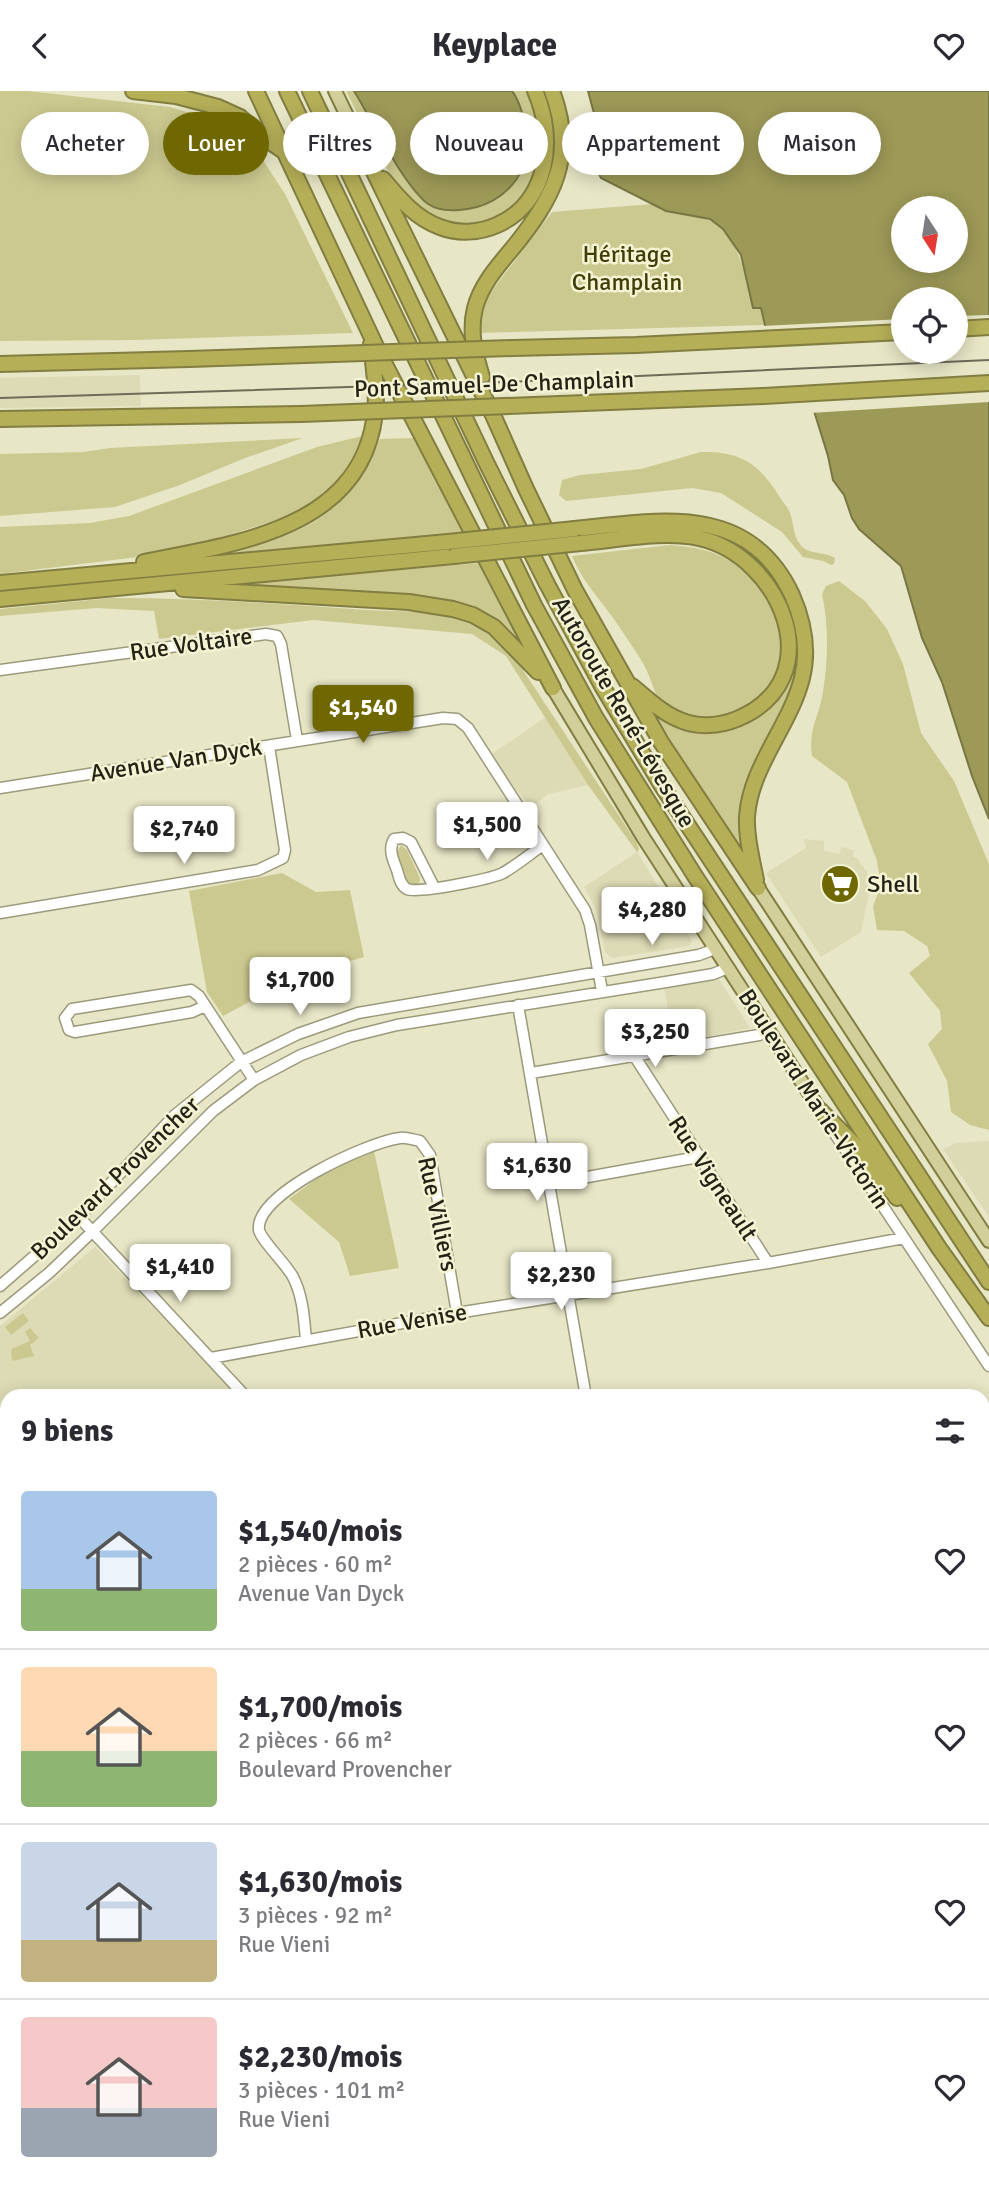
<!DOCTYPE html>
<html lang="fr">
<head>
<meta charset="utf-8">
<style>
  :root { --surface:#fff; --page:#f7f7f7; --text:#2b2b33; --muted:#7c7c81; --line:#e1e1e2; --accent:#6f6800 }
  body { margin:0; font-family:Signika,sans-serif; background:var(--page); color:var(--text); height:100vh; display:flex; flex-direction:column; font-size:26px; white-space:nowrap }
  * { box-sizing:border-box; margin:0 }
  p { font-size:23px; color:var(--muted) }
  .icon { flex:none; width:38px; height:38px; fill:none; stroke:currentColor; stroke-width:2; stroke-linecap:round; stroke-linejoin:round }
  .map { position:relative; flex:1; overflow:hidden }
  .details { position:absolute; left:0px; top:1298px; width:990px; height:800px; display:flex; flex-direction:column; background:var(--surface); border-radius:21px 21px 0 0; box-shadow:0 4px 18px #0003 }
  .details>* { flex:none }
  .banner { position:absolute; left:21px; top:21px; width:948px; height:63px; display:flex; gap:14px }
  .needle { width:46px; rotate:168deg }
  .controls { position:absolute; left:891px; top:105px; display:grid; gap:14px }
  .controls a { display:grid; place-items:center; width:77px; height:77px; border-radius:50%; background:var(--surface); box-shadow:0 4px 18px #0003; font-size:35px }
  .price { position:absolute; translate:-50% -60px; padding:0 16px; border-radius:7px; background:#fff; color:#222; font-size:23px; line-height:46px; filter:drop-shadow(0 2px 4px #0008) }
  .price::after { content:''; position:absolute; left:50%; top:42px; width:21px; height:16px; margin-left:-10px; background:inherit; clip-path:polygon(0 0,100% 0,50% 100%) }
  .price.selected { background:var(--accent); color:#fff }
  ul { padding:0; list-style:none }
  li { display:flex; align-items:center; gap:21px; height:175px; padding:0 21px }
  li+li { border-top:2px solid var(--line) }
  li span { display:grid; place-items:center; flex:none; width:196px; height:140px; border-radius:7px; color:#555 }
  li>.icon { margin-inline-start:auto }
  span .icon { width:84px; height:84px; fill:#fffc; stroke-width:1 }
  li b { font-size:30px }
  h2 { display:flex; justify-content:space-between; align-items:center; height:84px; padding:0 21px; font-size:30px }
  .tag { padding:0 24px; border-radius:32px; background:var(--surface); box-shadow:0 4px 18px #0003; font-size:24px; line-height:63px }
  .tag.selected { background:var(--accent); color:#fff }
  header { display:flex; justify-content:space-between; align-items:center; height:91px; padding:0 21px; background:var(--surface); font-size:32px; font-weight:700 }
  .map>svg:first-child { display:block }
  .built { fill:#dddbb5 }
  .green { fill:#ccc990 }
  .water { fill:#9d9957; stroke:#787644; stroke-width:2; fill-rule:evenodd }
  .pier { fill:#e7e6c6 }
  .lines { fill:none; stroke-linecap:round; stroke-linejoin:round }
  .minor-casing { stroke:#9b9a7c; stroke-width:13 }
  .major-casing { stroke:#827e41; stroke-width:16 }
  .highway-casing { stroke:#827e41; stroke-width:18 }
  .minor { stroke:#fff; stroke-width:10 }
  .major { stroke:#d3cf9b; stroke-width:12 }
  .highway { stroke:#b5af58; stroke-width:14 }
  .tram { stroke:#6d6c59; stroke-width:2 }
  .highway-bridge-casing { stroke:#827e41; stroke-width:18; stroke-linecap:butt }
  .highway-bridge { stroke:#b5af58; stroke-width:14 }
  .labels { text-anchor:middle; stroke-width:5; stroke-linejoin:round; paint-order:stroke }
  .park-label { font-size:24px; fill:#403d06; stroke:#f4f3d3 }
  .street-label { font-size:24px; fill:#232317; stroke:#f4f3d3 }
  .poi-label { font-size:24px; fill:#232317; stroke:#f4f3d3; text-anchor:start }
</style>
</head>
<body>
<header><svg class="icon" aria-label="back" viewBox="0 0 24 24"><path d="M15 5l-7 7 7 7"/></svg>Keyplace<svg class="icon" aria-label="heart" viewBox="0 0 24 24"><path d="M12 20l-8-8c-3-5 5-10 8-4 3-6 11-1 8 4z"/></svg></header>
<div class="map">
<svg width="989" height="2098" viewBox="0 0 989 2098">
  <rect width="100%" height="100%" fill="#e7e6c6"/>
  <path class="built" d="M 140,284 L 141,315 L 0,317 L 0,287 Z
    M 546,626 L 588,694 L 548,703 L 532,716 L 486,667 Z
    M 804,748 L 824,750 L 824,760 L 840,763 L 841,756 L 854,759 L 853,766 L 857,767 L 872,789 L 861,841 L 821,866 L 766,782 L 806,757 Z
    M 637,761 L 692,850 L 689,855 L 612,867 L 605,861 L 596,818 L 584,796 Z
    M 719,888 L 750,937 L 675,952 L 664,898 Z
    M 989,1050 L 989,1126 L 943,1058 L 956,1052 Z
    M 95,1156 L 240,1305 L 7,1306 L 7,1390 L 0,1391 L 0,1235 Z"/>
  <path class="green" d="M 0,0 L 28,0 L 170,16 L 213,29 L 238,41 L 255,57 L 285,103 L 353,242 L 135,249 L 0,250 Z
    M 346,0 L 528,0 C 534,11 535,23 538,36 C 552,113 481,165 415,114 C 392,97 361,28 346,0 Z
    M 653,113 C 670,122 688,123 706,128 C 739,136 745,189 753,216 L 761,216 L 764,234 L 478,242 L 482,217 L 493,198 L 552,121 Z
    M 362,345 L 346,383 L 315,412 L 286,426 L 200,453 L 154,464 L 0,483 L 0,436 L 90,432 L 129,425 L 317,356 Z
    M 303,347 L 245,367 L 180,394 L 115,416 L 0,425 L 0,363 L 84,361 L 110,357 Z
    M 416,347 L 465,443 L 214,468 L 213,464 C 299,444 341,434 380,348 Z
    M 701,361 C 743,360 760,374 781,408 C 784,413 788,416 790,422 C 794,432 793,445 800,453 C 807,464 824,460 835,467 L 834,473 L 831,474 L 823,470 L 803,466 L 782,441 L 721,402 L 692,397 L 566,410 L 559,404 L 562,389 L 580,384 L 641,378 Z
    M 670,454 C 692,456 712,458 731,471 C 751,484 769,505 778,527 C 782,536 782,549 782,559 C 780,599 747,625 708,627 C 694,627 673,623 663,613 C 654,604 654,596 649,585 C 643,569 631,554 622,540 C 606,514 583,493 572,465 Z
    M 450,455 L 451,460 L 146,490 L 146,485 Z
    M 480,472 L 520,550 L 518,552 L 482,522 L 229,495 L 229,493 Z
    M 839,490 L 865,510 L 887,538 L 903,573 L 921,642 L 954,690 L 989,773 L 989,1039 L 970,1034 L 951,1021 L 947,990 L 928,953 L 942,938 L 940,920 L 909,882 L 930,865 L 927,855 L 904,840 L 877,839 L 873,815 L 881,795 L 877,770 L 847,691 L 812,665 C 808,638 819,626 823,601 C 828,569 829,535 822,503 L 826,495 Z
    M 111,507 C 196,507 281,513 366,519 C 397,521 437,518 466,530 C 485,538 499,549 513,564 L 637,752 L 639,758 L 637,761 L 588,694 L 506,565 L 472,543 L 313,529 L 159,548 L 154,520 L 97,517 L 0,525 L 0,518 Z
    M 792,568 L 798,568 L 796,595 L 767,657 L 743,754 L 738,755 L 657,628 L 659,626 C 694,650 748,644 775,609 C 783,598 787,580 792,568 Z
    M 401,754 L 407,759 L 420,787 L 420,790 L 416,795 L 409,794 L 407,791 L 397,761 Z
    M 282,782 L 316,801 L 350,799 L 364,866 L 297,885 L 223,925 L 207,901 L 189,800 Z
    M 374,1060 L 399,1177 L 350,1185 L 339,1151 L 289,1108 L 327,1080 Z
    M 23,1222 L 29,1230 L 11,1244 L 5,1236 Z
    M 30,1237 L 39,1247 L 30,1254 L 34,1265 L 12,1270 L 11,1258 L 30,1250 L 25,1241 Z"/>
  <path class="water" d="M 354,0 L 512,0 C 518,7 520,16 523,24 C 541,73 508,116 459,119 C 448,120 437,119 428,113 C 403,94 372,29 354,0 Z
    M 588,0 L 989,0 L 989,728 L 972,685 L 942,591 L 922,547 L 901,475 L 859,438 L 852,427 L 844,404 L 833,389 L 828,365 L 809,304 L 772,264 L 761,217 L 753,217 L 741,164 L 723,138 L 710,128 L 666,120 L 601,87 L 595,75 L 596,30 ZM 903,117 L 956,117 L 956,170 L 903,170 ZM 903,208 L 956,208 L 956,261 L 903,261 Z"/>
  <path class="pier" d="M 989,224 L 989,311 L 810,322 L 805,306 L 769,266 L 761,235 L 903,228 L 903,261 L 956,261 L 956,225 Z"/>
  <g class="lines">
    <defs>
      <path id="minor" d="M 0,579 L 266,543 L 277,545 L 281,553 L 297,649
        M 0,697 L 443,627 L 457,628 L 468,637 L 585,819 L 590,834 L 602,900
        M 434,796 L 411,751 L 403,747 L 394,748 C 388,758 393,769 397,779 C 399,786 400,794 407,798 C 417,803 491,788 503,782 C 517,774 530,763 543,754
        M 0,822 L 258,779 L 283,767 L 285,759 L 269,655
        M 518,914 L 586,1306
        M 205,915 L 192,921 L 75,941 L 69,939 L 65,927 L 72,918 L 191,899 L 199,905 L 254,989
        M 635,966 L 768,1172
        M 531,982 L 759,944 L 769,940
        M 831,1037 L 989,1275
        M 549,1093 L 698,1066
        M 79,1126 L 246,1306
        M 0,1195 L 79,1126 L 175,1024 L 241,971 L 298,943 L 358,922 L 699,864 L 715,858
        M 0,1222 L 49,1182 L 93,1140 L 213,1020 L 254,989 L 301,964 L 349,946 L 397,934 L 666,891 L 713,883 L 728,877
        M 306,1249 C 304,1228 303,1205 293,1186 C 287,1174 261,1149 259,1139 C 254,1103 368,1051 400,1047 C 406,1046 414,1049 420,1050 L 430,1064 L 457,1222
        M 211,1267 L 457,1222 L 768,1172 L 904,1147
        M 984,1448 L 989,1448
        M 0,1456 L 7,1455
        M 0,1583 L 7,1581
        M 0,1612 L 7,1623
        M 984,1671 L 989,1670
        M 0,1793 L 7,1792
        M 0,1824 L 7,1843
        M 984,1834 L 989,1833
        M 0,1890 L 7,1911
        M 984,1948 L 989,1947
        M 0,1961 L 7,1960
        M 984,2088 L 989,2087
        M 550,2091 L 560,2098
        M 772,2091 L 778,2098
        M 47,2098 L 52,2091
        M 73,2098 L 75,2091
        M 454,2098 L 491,2091
        M 734,2098 L 745,2091
        M 929,2098 L 966,2091"/>
      <path id="major" d="M 335,0 L 372,77
        M 553,597 L 643,746 L 820,1019
        M 758,797 L 989,1150"/>
      <path id="highway" d="M 133,0 L 176,5 L 218,16 L 240,26 L 263,46 L 282,59
        M 256,0 L 380,264 L 553,597
        M 287,0 L 534,514 L 596,627 L 695,785 L 939,1157 L 989,1227
        M 310,0 L 486,371 L 547,493 L 602,595 L 662,695 L 989,1191
        M 372,77 L 493,324 L 526,398 L 575,499 L 661,651 L 758,797
        M 383,88 C 399,107 415,127 440,136 C 458,143 479,142 497,134 C 549,111 556,47 535,0
        M 956,238 L 989,236
        M 513,257 L 636,254 L 903,241
        M 0,273 L 189,268
        M 482,286 C 475,263 469,241 475,217 C 481,194 497,176 512,158 C 553,108 577,65 552,0
        M 764,305 L 989,292
        M 0,328 L 301,323
        M 575,438 C 658,430 748,410 792,504 C 803,529 809,559 802,587 C 790,635 750,676 747,726 C 746,747 752,768 756,789
        M 581,452 C 617,449 664,439 699,447 C 781,465 833,588 737,628 C 720,635 698,637 680,629 C 662,622 647,607 632,595
        M 144,471 C 237,452 362,438 375,322 C 378,299 373,275 371,253
        M 0,492 L 448,451
        M 183,498 L 409,511 L 453,518 L 473,524 L 494,536 L 538,581
        M 0,508 L 454,465
        M 820,1019 L 853,1052 L 897,1107"/>
    </defs>
    <use href="#minor" class="minor-casing"/>
    <use href="#major" class="major-casing"/>
    <use href="#highway" class="highway-casing"/>
    <use href="#minor" class="minor"/>
    <use href="#major" class="major"/>
    <use href="#highway" class="highway"/>
    <path class="tram" d="M 0,307 L 506,291 L 989,269"/>
    <defs>
      <path id="highway-bridge" d="M 189,268 L 513,257
        M 301,323 L 764,305
        M 448,451 L 575,438
        M 454,465 L 581,452"/>
    </defs>
    <use href="#highway-bridge" class="highway-bridge-casing"/>
    <use href="#highway-bridge" class="highway-bridge"/>
  </g>
  <defs>
    <symbol id="supermarket-disc" viewBox="-11 -11 22 22"><circle r="9.5" fill="#6f6800" stroke="#f4f3d3"/><path d="M-6-5.5h2.5l.6 2H6L4.5 2H-2.5L-4.4-4H-6ZM-1.5 3.2a1.3 1.3 0 1 0 .1 0ZM3 3.2a1.3 1.3 0 1 0 .1 0Z" fill="#fff"/></symbol>
  </defs>
  <g fill-rule="evenodd">
    <use href="#supermarket-disc" x="818" y="771" width="44" height="44"/>
  </g>
  <g class="labels">
    <g class="park-label">
      <text x="627" y="171">Héritage<tspan x="627" dy="28">Champlain</tspan></text>
    </g>
    <g class="street-label">
      <text transform="translate(494 293) rotate(-2)" y="8">Pont Samuel-De Champlain</text>
      <text transform="translate(191 553) rotate(-8)" y="8">Rue Voltaire</text>
      <text transform="translate(624 621) rotate(60)" y="8">Autoroute René-Lévesque</text>
      <text transform="translate(176 669) rotate(-9)" y="8">Avenue Van Dyck</text>
      <text transform="translate(814 1008) rotate(57)" y="8">Boulevard Marie-Victorin</text>
      <text transform="translate(115 1087) rotate(-44)" y="8">Boulevard Provencher</text>
      <text transform="translate(713 1087) rotate(57)" y="8">Rue Vigneault</text>
      <text transform="translate(438 1123) rotate(78)" y="8">Rue Villiers</text>
      <text transform="translate(412 1230) rotate(-10)" y="8">Rue Venise</text>
    </g>
    <g class="poi-label">
      <text x="867" y="801">Shell</text>
    </g>
  </g>
</svg>
<div class="controls">
<a><svg class="needle" viewBox="-14 -14 28 28"><path d="M0-13l5 13h-10z" fill="#e53935"/><path d="M0 13l5-13h-10z" fill="#7c7c81"/></svg></a>
<a><svg class="icon" aria-label="locate" viewBox="0 0 24 24"><circle cx="12" cy="12" r="6"/><path d="M12 2v4M12 18v4M2 12h4M18 12h4"/></svg></a>
</div>
<b class="price selected" style="left:363px;top:654px">$1,540</b>
<b class="price" style="left:487px;top:771px">$1,500</b>
<b class="price" style="left:184px;top:775px">$2,740</b>
<b class="price" style="left:652px;top:856px">$4,280</b>
<b class="price" style="left:300px;top:926px">$1,700</b>
<b class="price" style="left:655px;top:978px">$3,250</b>
<b class="price" style="left:537px;top:1112px">$1,630</b>
<b class="price" style="left:180px;top:1213px">$1,410</b>
<b class="price" style="left:561px;top:1221px">$2,230</b>
<div class="banner">
<a class="tag">Acheter</a>
<a class="tag selected">Louer</a>
<a class="tag">Filtres</a>
<a class="tag">Nouveau</a>
<a class="tag">Appartement</a>
<a class="tag">Maison</a>
</div>
<section class="details">
<h2>9 biens<svg class="icon" aria-label="filters" viewBox="0 0 24 24"><path d="M4 7h16M4 17h16"/><circle cx="9" cy="7" r="2"/><circle cx="15" cy="17" r="2"/></svg></h2>
<ul>
<li><span style="background:linear-gradient(#a9c7e8 70%,#8fb573 0)"><svg class="icon" aria-label="home" viewBox="0 0 24 24"><path d="M3 11l9-7 9 7M6 9v11h12V9"/></svg></span><div><b>$1,540/mois</b><p>2 pièces · 60 m²</p><p>Avenue Van Dyck</p></div><svg class="icon" aria-label="heart" viewBox="0 0 24 24"><path d="M12 20l-8-8c-3-5 5-10 8-4 3-6 11-1 8 4z"/></svg></li>
<li><span style="background:linear-gradient(#ffd9b3 60%,#8fb573 0)"><svg class="icon" aria-label="home" viewBox="0 0 24 24"><path d="M3 11l9-7 9 7M6 9v11h12V9"/></svg></span><div><b>$1,700/mois</b><p>2 pièces · 66 m²</p><p>Boulevard Provencher</p></div><svg class="icon" aria-label="heart" viewBox="0 0 24 24"><path d="M12 20l-8-8c-3-5 5-10 8-4 3-6 11-1 8 4z"/></svg></li>
<li><span style="background:linear-gradient(#c9d6e8 70%,#c2b280 0)"><svg class="icon" aria-label="home" viewBox="0 0 24 24"><path d="M3 11l9-7 9 7M6 9v11h12V9"/></svg></span><div><b>$1,630/mois</b><p>3 pièces · 92 m²</p><p>Rue Vieni</p></div><svg class="icon" aria-label="heart" viewBox="0 0 24 24"><path d="M12 20l-8-8c-3-5 5-10 8-4 3-6 11-1 8 4z"/></svg></li>
<li><span style="background:linear-gradient(#f6c9c9 65%,#9aa5b1 0)"><svg class="icon" aria-label="home" viewBox="0 0 24 24"><path d="M3 11l9-7 9 7M6 9v11h12V9"/></svg></span><div><b>$2,230/mois</b><p>3 pièces · 101 m²</p><p>Rue Vieni</p></div><svg class="icon" aria-label="heart" viewBox="0 0 24 24"><path d="M12 20l-8-8c-3-5 5-10 8-4 3-6 11-1 8 4z"/></svg></li>
</ul>
</section>
</div>
</body>
</html>
